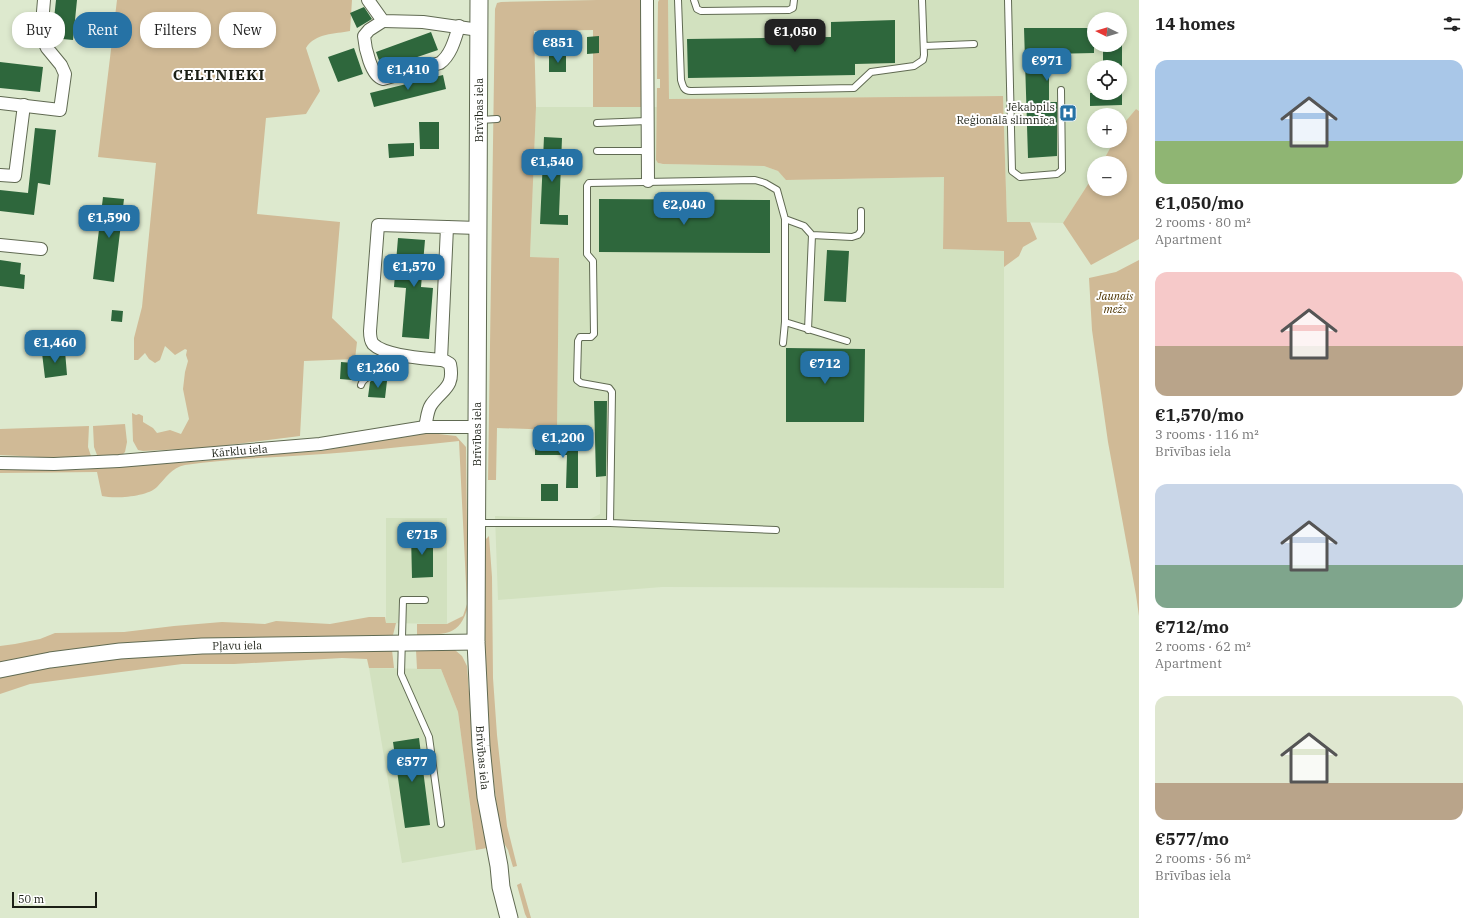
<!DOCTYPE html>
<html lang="en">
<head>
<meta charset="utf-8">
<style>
  :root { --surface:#fff; --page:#f2f2f2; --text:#222; --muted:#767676; --accent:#2672a5 }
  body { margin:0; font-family:"IBM Plex Serif",serif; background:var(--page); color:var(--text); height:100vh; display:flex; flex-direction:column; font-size:15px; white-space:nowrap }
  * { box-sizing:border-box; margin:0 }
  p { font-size:13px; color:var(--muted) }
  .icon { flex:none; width:22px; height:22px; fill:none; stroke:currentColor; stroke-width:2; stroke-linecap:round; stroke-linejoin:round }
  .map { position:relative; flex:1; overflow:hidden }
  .sheet { display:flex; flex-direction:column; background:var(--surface); width:340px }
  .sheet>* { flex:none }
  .hud { position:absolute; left:12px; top:12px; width:380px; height:36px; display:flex; gap:8px }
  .needle { width:26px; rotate:275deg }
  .controls { position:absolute; left:1087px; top:12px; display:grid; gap:8px }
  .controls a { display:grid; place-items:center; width:40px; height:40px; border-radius:50%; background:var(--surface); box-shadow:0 2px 6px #0003; font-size:20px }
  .scale { position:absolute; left:12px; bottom:10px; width:85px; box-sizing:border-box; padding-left:4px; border:2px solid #1c2016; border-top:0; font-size:11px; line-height:14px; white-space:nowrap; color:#1c2016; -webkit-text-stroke:3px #fff; paint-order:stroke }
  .price { position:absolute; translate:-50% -34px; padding:0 9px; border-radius:8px; background:var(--accent); color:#fff; font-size:13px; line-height:26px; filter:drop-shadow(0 1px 2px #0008) }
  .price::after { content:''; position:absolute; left:50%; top:24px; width:12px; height:9px; margin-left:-6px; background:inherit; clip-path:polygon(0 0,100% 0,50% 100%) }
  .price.current { background:#222; color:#fff }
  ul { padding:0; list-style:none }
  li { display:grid; align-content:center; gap:8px; height:212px; padding:0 16px }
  li span { display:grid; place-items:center; height:124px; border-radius:12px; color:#555 }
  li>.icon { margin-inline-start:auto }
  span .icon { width:72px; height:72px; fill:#fffc; stroke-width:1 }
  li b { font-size:17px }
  h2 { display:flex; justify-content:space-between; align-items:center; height:48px; padding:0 16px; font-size:17px }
  .tag { padding:0 14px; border-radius:16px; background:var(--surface); box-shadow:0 2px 6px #0003; font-size:14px; line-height:36px }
  .tag.current { background:var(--accent); color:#fff }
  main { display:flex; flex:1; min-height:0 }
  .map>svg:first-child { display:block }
  .built { fill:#d2e1bf; fill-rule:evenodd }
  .green { fill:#d0ba96 }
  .building { fill:#2e673c }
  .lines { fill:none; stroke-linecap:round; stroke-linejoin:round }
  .service-casing { stroke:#606a52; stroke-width:8 }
  .minor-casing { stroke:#606a52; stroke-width:14 }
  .tertiary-casing { stroke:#606a52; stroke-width:17 }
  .secondary-casing { stroke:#606a52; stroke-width:19 }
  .service { stroke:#fff; stroke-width:6 }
  .minor { stroke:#fff; stroke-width:12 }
  .tertiary { stroke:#fff; stroke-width:15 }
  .secondary { stroke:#fff; stroke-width:17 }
  .labels { text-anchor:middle; stroke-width:4; stroke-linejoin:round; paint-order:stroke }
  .poi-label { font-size:11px; fill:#1c2016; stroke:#fff; text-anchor:end }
  .street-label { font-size:11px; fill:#1c2016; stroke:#fff }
  .park-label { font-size:11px; font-style:italic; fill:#4d3400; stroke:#fff }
  .district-label { font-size:15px; font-weight:bold; letter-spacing:1px; fill:#1c2016; stroke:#fff }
</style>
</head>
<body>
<main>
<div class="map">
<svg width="1139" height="918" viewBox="0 0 1139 918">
  <rect width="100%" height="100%" fill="#dde9ce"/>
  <path class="built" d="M 668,0 L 1139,0 L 1139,111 L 1136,109 L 1120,128 L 1120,115 L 1094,115 L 1094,141 L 1114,141 L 1108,153 L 1102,163 L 1094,163 L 1094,175 L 1063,223 L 1007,222 L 1003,96 L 669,99 ZM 1094,19 L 1120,19 L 1120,45 L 1094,45 ZM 1094,67 L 1120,67 L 1120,93 L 1094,93 Z
    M 536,107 L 657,107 L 656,160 L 660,164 L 764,166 L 778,171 L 787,180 L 944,177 L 943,249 L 1004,251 L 1004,588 L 662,587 L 498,600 L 495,516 L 588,520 L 600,514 L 600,431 L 557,430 L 559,258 L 530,257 Z
    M 386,518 L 447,518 L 447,624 L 386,623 Z
    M 369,668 L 441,669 L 458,712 L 476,850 L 402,863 Z"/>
  <path class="green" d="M 117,0 L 352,0 L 350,31 C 335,34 315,33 306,48 L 320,91 L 306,114 L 266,118 L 257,214 L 340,222 L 332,318 L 357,342 L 355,359 L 304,361 L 300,436 L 206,448 L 143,451 L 138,450 L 133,441 L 132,413 L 136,415 L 139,414 L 143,416 L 143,422 L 153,428 L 157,433 L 170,430 L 181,434 L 189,419 L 183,389 L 185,372 L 188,361 L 186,355 L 187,350 L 185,349 L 175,355 L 165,346 L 160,360 L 155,363 L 149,359 L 145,353 L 138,360 L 134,360 L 134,338 L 142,307 L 156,163 L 98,157 Z
    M 597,0 L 643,0 L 643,107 L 593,107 L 593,30 L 534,31 L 536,107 L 530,257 L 559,258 L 557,430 L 497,428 L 496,480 L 488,480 L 495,9 L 497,3 L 501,2 Z
    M 659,0 L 668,0 L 669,99 L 1003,96 L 1007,222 L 1030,222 L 1037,239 L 1023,247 L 1019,256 L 1004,267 L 1004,251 L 943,249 L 944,177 L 786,180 L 778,171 L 764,166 L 663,164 L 658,163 L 656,160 L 657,88 L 660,88 L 660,79 L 657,79 L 658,2 Z
    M 1136,109 L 1139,111 L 1139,239 L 1091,265 L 1063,223 L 1094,175 L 1094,189 L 1120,189 L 1120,163 L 1102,163 L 1114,141 L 1120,141 L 1120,128 Z
    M 1139,260 L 1139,616 L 1136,595 L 1108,442 L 1092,330 L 1089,278 L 1116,272 Z
    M 125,424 L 127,442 L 125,452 L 122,455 L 101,456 L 97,455 L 94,447 L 93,426 Z
    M 89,426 L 88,447 L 91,456 L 59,458 L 0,455 L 0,429 Z
    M 430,433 L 456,436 L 466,447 L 468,606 C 460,637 445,634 417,635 L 417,624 L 447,624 L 463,616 L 467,604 L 459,441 C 409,446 359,452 308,455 C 267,458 225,459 185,465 C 172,467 165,479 157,487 C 147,497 115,499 102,496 L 97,472 L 0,473 L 0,469 L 78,470 L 202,461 L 290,453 L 321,451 L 384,439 Z
    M 489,536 L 492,577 L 493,678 L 497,735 L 507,826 L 517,866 L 513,867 L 508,850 L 502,840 L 498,817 L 487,727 L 484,625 L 485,540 Z
    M 369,617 L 385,617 L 386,623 L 396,623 L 393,635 L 232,639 L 0,665 L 0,646 L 15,644 L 40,639 L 55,633 L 124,632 L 174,626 L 222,622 L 265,624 L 276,621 L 330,624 Z
    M 392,650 L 394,668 L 369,668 L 367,659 L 342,658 L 234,664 L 182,664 L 30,684 L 0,694 L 0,677 L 50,668 L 130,656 L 187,652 Z
    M 416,650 L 455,650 L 462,656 L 467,666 L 476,780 L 487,848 L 476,850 L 458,712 L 441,669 L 417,669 Z
    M 521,883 L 531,918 L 527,918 L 525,914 L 517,885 Z"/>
  <path class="building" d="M 56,0 L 77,0 L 73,40 L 52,38 Z
    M 364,7 L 372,19 L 357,28 L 350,13 Z
    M 895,20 L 895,63 L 855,64 L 855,75 L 688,78 L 687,39 L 831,37 L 831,22 Z
    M 1024,28 L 1094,28 L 1094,53 L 1049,54 L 1049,102 L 1057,102 L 1057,156 L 1028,158 Z
    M 431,32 L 438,50 L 382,69 L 376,52 Z
    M 599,36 L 599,53 L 587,54 L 587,37 Z
    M 1103,45 L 1122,45 L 1122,67 L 1103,67 Z
    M 354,48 L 363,74 L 338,82 L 328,57 Z
    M 549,55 L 566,55 L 566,72 L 549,72 Z
    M 0,62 L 43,67 L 40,92 L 0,88 Z
    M 443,75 L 446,89 L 374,107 L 370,93 Z
    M 1090,93 L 1122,93 L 1122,105 L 1090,106 Z
    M 419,122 L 439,122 L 439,149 L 420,149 Z
    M 35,128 L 56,130 L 50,185 L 38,183 L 34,215 L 0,211 L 0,190 L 28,193 Z
    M 544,137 L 562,138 L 559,215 L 568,215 L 568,225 L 540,224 Z
    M 414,143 L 414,156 L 389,158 L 388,144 Z
    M 103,197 L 124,199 L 114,282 L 93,279 Z
    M 599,199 L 770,200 L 770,253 L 599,252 Z
    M 398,238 L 425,240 L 421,287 L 433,288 L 429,339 L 402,337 L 406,288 L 394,287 Z
    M 827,250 L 849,251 L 846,302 L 824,301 Z
    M 0,260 L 21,263 L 20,274 L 25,275 L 24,289 L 0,286 Z
    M 112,310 L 123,311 L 122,322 L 111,321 Z
    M 786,348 L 865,349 L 864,422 L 786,422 Z
    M 65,351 L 67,375 L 45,378 L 42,353 Z
    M 341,362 L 353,363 L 352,380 L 340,379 Z
    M 372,380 L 387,381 L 385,398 L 368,397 L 370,382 Z
    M 594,401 L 607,401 L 606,476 L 596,477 Z
    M 535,443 L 578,443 L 578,488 L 566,488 L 567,455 L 535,455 Z
    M 541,484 L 558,484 L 558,501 L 541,501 Z
    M 411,534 L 433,534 L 433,577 L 412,578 Z
    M 419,738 L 430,825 L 405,828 L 393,742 Z"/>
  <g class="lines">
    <defs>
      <path id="service" d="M 678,0 L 681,80 C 683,87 684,91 691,91 L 854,88 L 871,72 L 914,66 L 923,60 L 924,55 L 922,0
        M 694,0 L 697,9 L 701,11 L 789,10 L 793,8 L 794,0
        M 1008,0 L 1012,171 L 1020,177 L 1057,174 L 1062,170 L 1061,90
        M 924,46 L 974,44
        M 480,120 L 497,119
        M 597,123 L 647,121
        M 597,151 L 647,151
        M 812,235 L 852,237 L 858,235 L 861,231 L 861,211
        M 785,322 L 847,341
        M 783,343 L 785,322 L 785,219
        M 361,385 C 364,374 382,374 391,369 L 396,372 L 398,355
        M 477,523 L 610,523 L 612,392 L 609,388 L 581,383 L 577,380 L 578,341 L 580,337 L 591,337 L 594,334 L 593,261 L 587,254 L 587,186 L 589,183 L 755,180 L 765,183 L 777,190 L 785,219 L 804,226 L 812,235 L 808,330
        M 610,523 L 776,530
        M 425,600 L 403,600 L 401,674 L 429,737 L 441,824"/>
      <g id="minor">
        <path d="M 368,0 L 383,21 L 423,22 L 479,30"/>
        <path d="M 647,0 L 648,181"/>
        <path d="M 383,21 L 369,30 L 364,36 C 365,48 371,76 383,79 L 440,63 C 451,55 455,39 459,26"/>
        <path d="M 0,103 L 60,110 L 65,74 L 61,65 L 47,48 L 41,35 L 44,0"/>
        <path d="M 0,175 L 15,176 L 24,105"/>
        <path d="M 447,227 L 478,228"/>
        <path d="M 0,245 L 41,249"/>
        <path d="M 425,427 C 427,420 427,411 431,405 C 442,389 455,388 450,364 L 445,361 L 441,360 C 423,358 385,356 373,344 C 370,340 370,335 370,331 L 378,225 L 447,227 L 441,360"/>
        <path id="s1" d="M 0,463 L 54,464 L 119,461 L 320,444 L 425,427 L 477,427"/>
      </g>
      <g id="tertiary">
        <path id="s2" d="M 0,670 L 50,660 L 120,651 L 202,646 L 476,642"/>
      </g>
      <g id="secondary">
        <path id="s3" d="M 479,0 L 476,642 L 481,746 L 486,797 L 499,866 L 501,887 L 509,918"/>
      </g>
    </defs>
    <use href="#service" class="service-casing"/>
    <use href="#minor" class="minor-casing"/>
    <use href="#tertiary" class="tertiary-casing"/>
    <use href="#secondary" class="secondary-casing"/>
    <use href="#service" class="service"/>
    <use href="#minor" class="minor"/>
    <use href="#tertiary" class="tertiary"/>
    <use href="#secondary" class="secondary"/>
  </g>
  <defs>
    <symbol id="hospital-square" viewBox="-11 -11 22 22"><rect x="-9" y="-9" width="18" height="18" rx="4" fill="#2672a5" stroke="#fff"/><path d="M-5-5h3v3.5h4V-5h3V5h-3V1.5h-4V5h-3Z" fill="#fff"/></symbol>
  </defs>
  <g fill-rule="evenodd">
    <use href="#hospital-square" x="1058" y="103" width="20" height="20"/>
  </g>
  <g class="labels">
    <g class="poi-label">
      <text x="1055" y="111">Jēkabpils<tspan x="1055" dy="13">Reģionālā slimnīca</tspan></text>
    </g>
    <g class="street-label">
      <text transform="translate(479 110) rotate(-90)" y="4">Brīvības iela</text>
      <text transform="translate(477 434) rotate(-90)" y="4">Brīvības iela</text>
      <text dy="4" stroke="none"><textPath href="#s1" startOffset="240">Kārklu iela</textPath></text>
      <text dy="4" stroke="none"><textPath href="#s2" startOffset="239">Pļavu iela</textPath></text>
      <text dy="4" stroke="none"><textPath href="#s3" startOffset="758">Brīvības iela</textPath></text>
    </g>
    <g class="park-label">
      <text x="1115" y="300">Jaunais<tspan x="1115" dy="13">mežs</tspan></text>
    </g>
    <g class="district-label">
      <text x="219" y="80">CELTNIEKI</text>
    </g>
  </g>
</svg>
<div class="controls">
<a><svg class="needle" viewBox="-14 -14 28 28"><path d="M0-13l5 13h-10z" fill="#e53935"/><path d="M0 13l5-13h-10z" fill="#767676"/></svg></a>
<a><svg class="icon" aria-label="locate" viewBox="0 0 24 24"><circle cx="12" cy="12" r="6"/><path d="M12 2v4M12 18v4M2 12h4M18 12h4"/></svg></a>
<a>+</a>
<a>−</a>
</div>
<div class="scale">50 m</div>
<b class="price current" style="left:795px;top:53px">€1,050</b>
<b class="price" style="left:558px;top:64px">€851</b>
<b class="price" style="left:1047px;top:82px">€971</b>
<b class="price" style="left:408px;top:91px">€1,410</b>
<b class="price" style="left:552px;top:183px">€1,540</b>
<b class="price" style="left:684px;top:226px">€2,040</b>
<b class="price" style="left:109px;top:239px">€1,590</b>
<b class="price" style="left:414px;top:288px">€1,570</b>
<b class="price" style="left:55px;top:364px">€1,460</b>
<b class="price" style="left:825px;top:385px">€712</b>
<b class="price" style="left:378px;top:389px">€1,260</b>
<b class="price" style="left:563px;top:459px">€1,200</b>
<b class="price" style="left:422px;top:556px">€715</b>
<b class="price" style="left:412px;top:783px">€577</b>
<div class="hud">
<a class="tag">Buy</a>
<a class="tag current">Rent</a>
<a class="tag">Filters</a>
<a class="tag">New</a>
</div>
</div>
<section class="sheet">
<h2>14 homes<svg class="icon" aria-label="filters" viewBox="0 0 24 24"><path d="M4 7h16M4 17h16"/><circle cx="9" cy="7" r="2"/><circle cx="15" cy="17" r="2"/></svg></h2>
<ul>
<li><span style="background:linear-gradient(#a9c7e8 65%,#8fb573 0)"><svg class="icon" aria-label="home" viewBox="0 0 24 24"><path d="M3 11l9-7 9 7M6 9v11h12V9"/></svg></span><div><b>€1,050/mo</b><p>2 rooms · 80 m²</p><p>Apartment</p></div></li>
<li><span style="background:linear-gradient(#f6c9c9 60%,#b9a48a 0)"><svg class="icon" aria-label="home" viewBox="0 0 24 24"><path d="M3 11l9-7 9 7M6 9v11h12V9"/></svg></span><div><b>€1,570/mo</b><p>3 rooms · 116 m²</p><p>Brīvības iela</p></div></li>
<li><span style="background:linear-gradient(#c9d6e8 65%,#7fa58c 0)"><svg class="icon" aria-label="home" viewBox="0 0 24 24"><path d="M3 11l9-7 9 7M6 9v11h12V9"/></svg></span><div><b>€712/mo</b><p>2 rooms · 62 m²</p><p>Apartment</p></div></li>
<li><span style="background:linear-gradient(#dfe7d0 70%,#b9a48a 0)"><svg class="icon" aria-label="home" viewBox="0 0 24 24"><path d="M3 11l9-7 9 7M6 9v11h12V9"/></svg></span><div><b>€577/mo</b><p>2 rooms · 56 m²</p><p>Brīvības iela</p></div></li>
</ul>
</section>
</main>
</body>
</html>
